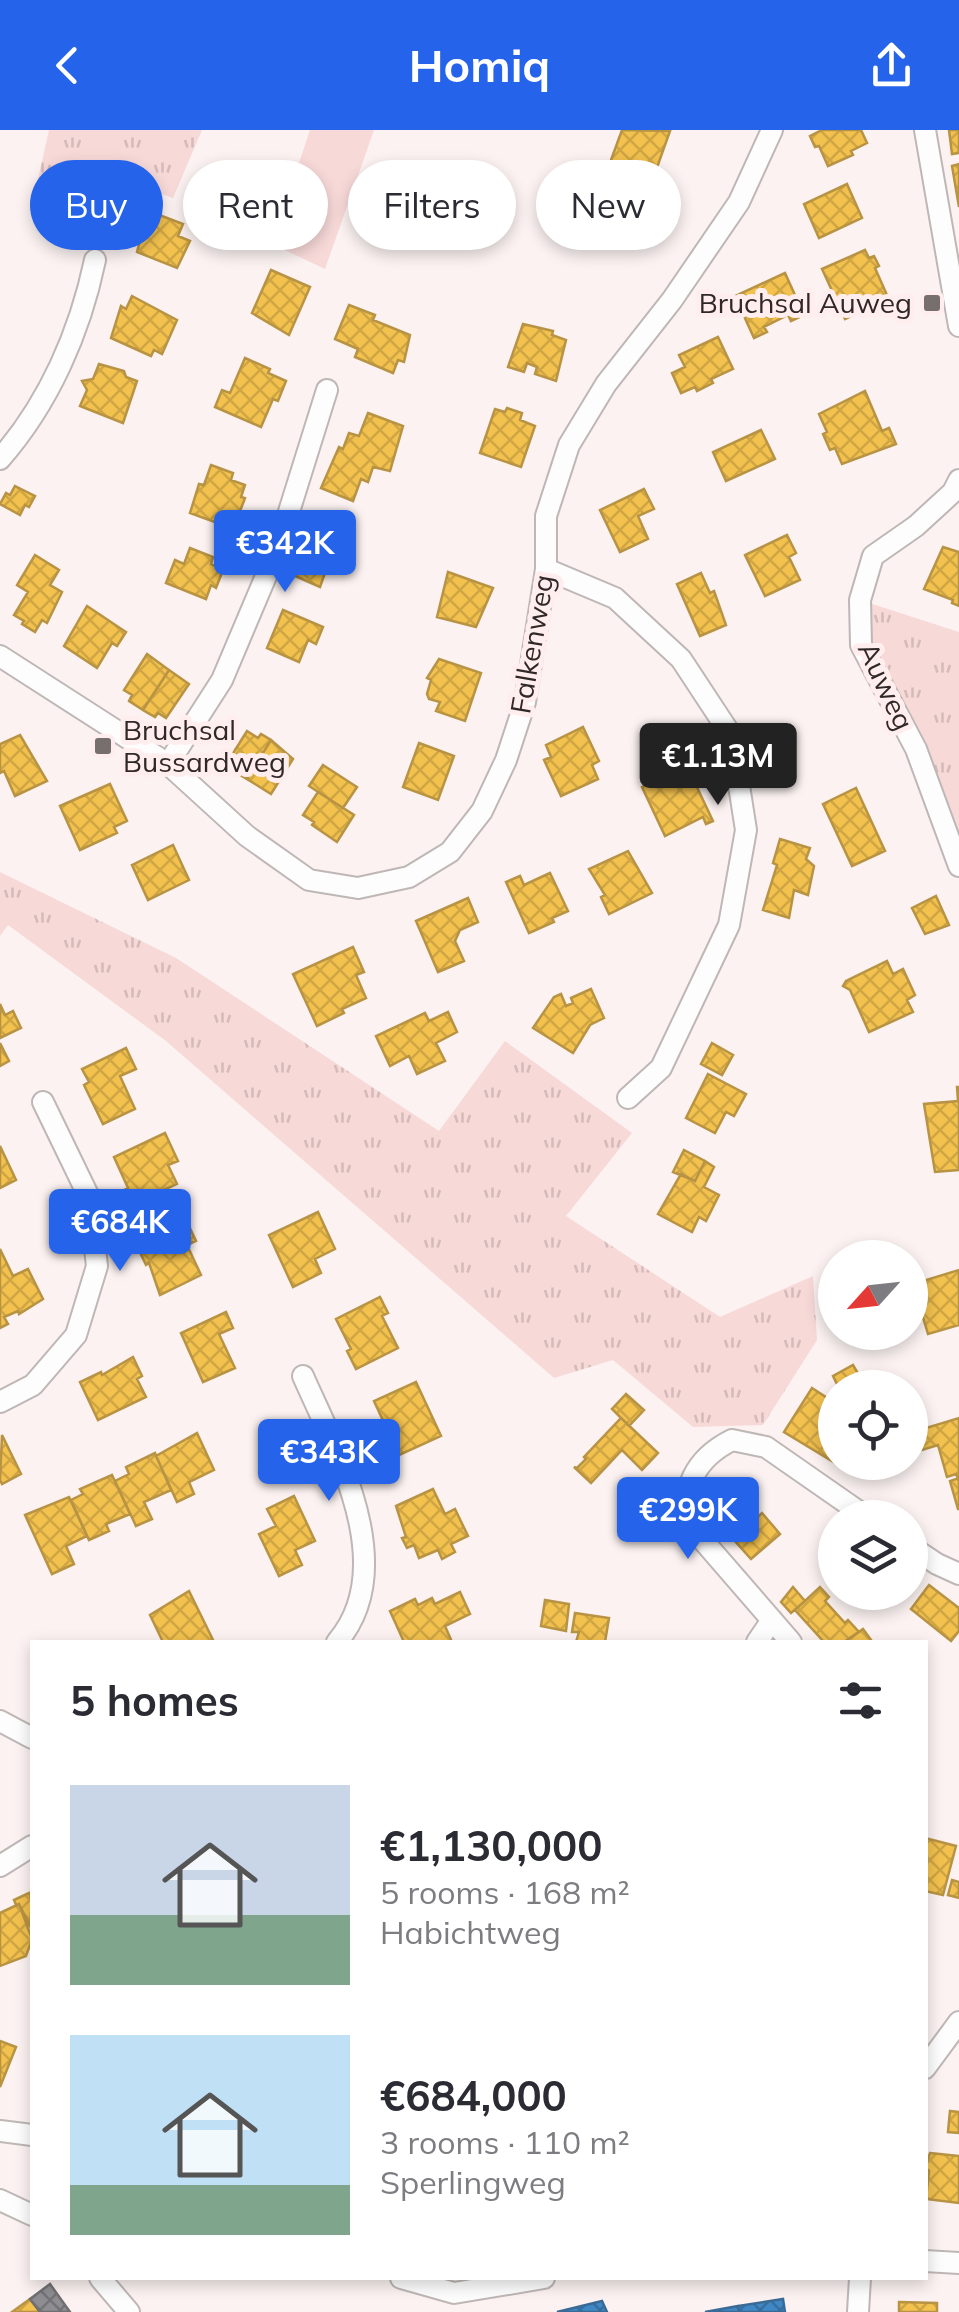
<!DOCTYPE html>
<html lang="en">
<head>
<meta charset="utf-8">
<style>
  :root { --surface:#fff; --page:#f7f7f7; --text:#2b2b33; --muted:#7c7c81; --accent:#2563eb }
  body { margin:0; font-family:Mulish,sans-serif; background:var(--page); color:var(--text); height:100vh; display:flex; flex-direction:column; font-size:38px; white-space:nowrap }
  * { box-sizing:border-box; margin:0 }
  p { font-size:32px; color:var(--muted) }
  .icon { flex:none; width:55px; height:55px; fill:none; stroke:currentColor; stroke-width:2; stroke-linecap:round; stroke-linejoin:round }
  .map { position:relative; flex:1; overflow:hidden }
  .side { position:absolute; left:30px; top:1510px; width:898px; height:640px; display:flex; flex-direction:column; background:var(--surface); border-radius:0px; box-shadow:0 5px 15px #0003 }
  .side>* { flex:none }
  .banner { position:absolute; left:30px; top:30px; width:900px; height:90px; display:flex; gap:20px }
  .needle { width:65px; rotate:243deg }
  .controls { position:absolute; left:818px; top:1110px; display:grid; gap:20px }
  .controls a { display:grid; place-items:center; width:110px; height:110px; border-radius:50%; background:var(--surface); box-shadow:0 5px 15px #0003; font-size:50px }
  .price { position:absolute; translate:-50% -85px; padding:0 22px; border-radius:10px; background:var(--accent); color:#fff; font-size:32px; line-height:65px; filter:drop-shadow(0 2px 5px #0008) }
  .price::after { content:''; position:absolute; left:50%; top:60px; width:30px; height:22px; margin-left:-15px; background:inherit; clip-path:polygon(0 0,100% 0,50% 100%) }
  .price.active { background:#222; color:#fff }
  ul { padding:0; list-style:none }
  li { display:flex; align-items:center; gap:30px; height:250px; padding:0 40px }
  li span { display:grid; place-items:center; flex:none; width:280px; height:200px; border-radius:0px; color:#555 }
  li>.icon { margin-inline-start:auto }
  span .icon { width:120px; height:120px; fill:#fffc; stroke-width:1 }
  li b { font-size:42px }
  h2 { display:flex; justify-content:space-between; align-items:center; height:120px; padding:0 40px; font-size:42px }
  .tag { padding:0 35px; border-radius:45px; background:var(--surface); box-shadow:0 5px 15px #0003; font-size:35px; line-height:90px }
  .tag.active { background:var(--accent); color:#fff }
  header { display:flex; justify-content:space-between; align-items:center; height:130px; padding:0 40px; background:var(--accent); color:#fff; font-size:45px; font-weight:700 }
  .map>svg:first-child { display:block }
  .grass { fill:url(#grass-tufts) }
  .garden { fill:#f7d9d8 }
  .homes { fill:url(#homes-cross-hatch); stroke:#b89343; stroke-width:2.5 }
  .schools { fill:url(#schools-cross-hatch); stroke:#3a6b96; stroke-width:2.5 }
  .industry { fill:url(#industry-cross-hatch); stroke:#716f72; stroke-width:2.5 }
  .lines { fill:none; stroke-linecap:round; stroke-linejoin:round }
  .street-casing { stroke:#beb7b6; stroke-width:24 }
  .street { stroke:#fefdfd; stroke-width:20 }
  .poi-dot { fill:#776f6e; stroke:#ffeeed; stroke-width:4 }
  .labels { text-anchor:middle; stroke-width:10; stroke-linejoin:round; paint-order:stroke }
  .poi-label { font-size:28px; fill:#302828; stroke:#ffeeed; text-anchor:end }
  .street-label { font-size:28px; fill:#302828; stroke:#ffeeed }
</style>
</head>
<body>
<header><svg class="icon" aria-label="back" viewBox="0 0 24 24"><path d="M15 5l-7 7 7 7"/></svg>Homiq<svg class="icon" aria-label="share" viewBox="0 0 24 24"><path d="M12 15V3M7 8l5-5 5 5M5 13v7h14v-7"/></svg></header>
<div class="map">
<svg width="959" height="2182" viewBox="0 0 959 2182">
  <defs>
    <pattern id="grass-tufts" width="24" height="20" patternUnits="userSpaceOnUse" patternTransform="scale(2.5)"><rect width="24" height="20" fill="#f7d9d8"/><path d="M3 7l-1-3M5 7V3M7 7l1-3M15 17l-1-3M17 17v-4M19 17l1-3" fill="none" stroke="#d4bab9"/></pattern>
    <pattern id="homes-cross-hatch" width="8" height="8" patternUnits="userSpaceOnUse" patternTransform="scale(2.5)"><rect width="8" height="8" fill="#f2c14e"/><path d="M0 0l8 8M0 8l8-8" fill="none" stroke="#d0a644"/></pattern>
    <pattern id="schools-cross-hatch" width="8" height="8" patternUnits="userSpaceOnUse" patternTransform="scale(2.5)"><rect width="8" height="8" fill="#3f88c5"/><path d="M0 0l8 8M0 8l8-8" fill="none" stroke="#356fa0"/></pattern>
    <pattern id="industry-cross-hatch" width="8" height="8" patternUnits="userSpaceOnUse" patternTransform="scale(2.5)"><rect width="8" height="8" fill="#8d8d92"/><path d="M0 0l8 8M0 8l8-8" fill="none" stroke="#747377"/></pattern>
  </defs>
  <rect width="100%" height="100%" fill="#fbf2f1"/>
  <path class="grass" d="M 49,0 L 202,0 L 173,68 L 119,49 L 96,87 L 38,49 Z
    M 860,470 L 959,502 L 959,736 L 861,515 Z
    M 0,742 L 176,828 L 439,1001 L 505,911 L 632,1003 L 566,1086 L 720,1187 L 813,1146 L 817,1210 L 763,1295 L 693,1297 L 613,1230 L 554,1248 L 166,911 L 8,795 L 0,806 Z"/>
  <path class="garden" d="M 310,0 L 374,0 L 325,139 L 272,114 Z"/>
  <path class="homes" d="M 622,0 L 670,1 L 654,46 L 611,30 Z
    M 861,0 L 867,13 L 851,21 L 853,25 L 828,36 L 819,16 L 815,17 L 810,6 L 822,0 Z
    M 949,0 L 959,0 L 959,23 L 952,24 Z
    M 959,34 L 959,77 L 952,36 Z
    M 586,51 L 630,66 L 619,108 L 609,104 L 606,111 L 571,96 Z
    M 847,54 L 862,88 L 819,108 L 804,74 Z
    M 154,83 L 183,94 L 178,106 L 190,111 L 177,138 L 137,122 L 145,92 L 150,94 Z
    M 865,120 L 869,128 L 874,126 L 879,136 L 875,138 L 891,174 L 864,186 L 862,181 L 845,189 L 822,139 Z
    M 271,140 L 310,157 L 289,205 L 252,183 Z
    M 785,143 L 804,185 L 791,191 L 788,185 L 764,197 L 767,202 L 754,208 L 735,166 Z
    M 132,166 L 177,190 L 162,224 L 154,220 L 151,226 L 111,208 L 121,176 L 126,179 Z
    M 349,175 L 375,185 L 373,190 L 410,205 L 404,232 L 398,230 L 393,243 L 355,227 L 358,219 L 335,209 Z
    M 523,194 L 553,201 L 552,205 L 566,210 L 556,251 L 535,244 L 537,237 L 527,233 L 524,242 L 508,237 Z
    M 718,207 L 733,239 L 711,249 L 713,253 L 697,261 L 695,257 L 681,263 L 672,243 L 685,237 L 679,225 Z
    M 245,228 L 270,239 L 268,243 L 286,251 L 278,271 L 273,269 L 261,297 L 215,277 L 222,260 L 230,263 Z
    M 99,234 L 124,241 L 126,247 L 137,251 L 123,293 L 80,276 L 87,260 L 82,251 L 93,249 Z
    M 865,261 L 882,301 L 889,298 L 896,314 L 842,334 L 835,318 L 830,320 L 823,304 L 827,302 L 819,284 Z
    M 507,278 L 522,283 L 520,290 L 535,296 L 521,337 L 480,323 L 495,279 L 505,282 Z
    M 368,283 L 403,296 L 390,341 L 373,337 L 368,352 L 361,349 L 353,371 L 321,358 L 339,317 L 343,319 L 349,303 L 359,306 Z
    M 761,300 L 775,329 L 726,351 L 713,322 Z
    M 211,335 L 233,343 L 231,350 L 245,355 L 241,367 L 245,368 L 237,389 L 232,387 L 228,397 L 190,383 L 199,354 L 204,355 Z
    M 15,356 L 35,366 L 29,377 L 25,375 L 20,385 L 0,374 L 6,363 L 10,365 Z
    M 644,359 L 654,379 L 638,386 L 648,409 L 620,422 L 600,380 Z
    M 787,405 L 796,423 L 789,427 L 800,450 L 765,466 L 745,425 Z
    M 309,406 L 344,420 L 334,443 L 326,440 L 320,457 L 293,445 Z
    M 943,417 L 959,422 L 959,476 L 952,473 L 953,470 L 924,459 Z
    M 190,418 L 213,427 L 211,434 L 223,440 L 216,458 L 211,455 L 206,469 L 166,453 L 175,430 L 184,434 Z
    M 35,425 L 59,440 L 50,455 L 62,462 L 47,493 L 42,490 L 35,502 L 22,494 L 24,491 L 14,485 L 28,462 L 17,455 Z
    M 448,442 L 493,458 L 476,497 L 437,487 Z
    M 701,443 L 710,463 L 714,461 L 726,495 L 700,506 L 677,454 Z
    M 87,476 L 126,502 L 117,516 L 112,513 L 97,538 L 64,516 Z
    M 283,480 L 323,497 L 316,514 L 308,510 L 299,532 L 267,518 Z
    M 147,524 L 169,540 L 143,580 L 129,571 L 132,565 L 124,560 Z
    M 439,529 L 481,543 L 465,591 L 436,581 L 440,572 L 429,569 L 427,564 L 431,550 L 427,548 Z
    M 169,540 L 189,554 L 166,588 L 158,583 L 155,587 L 143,580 Z
    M 583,597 L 599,631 L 592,635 L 598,649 L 561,666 L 544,630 L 551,627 L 546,615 Z
    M 247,601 L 258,608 L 261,604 L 271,610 L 247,649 L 225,636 Z
    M 20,605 L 47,651 L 15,666 L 4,641 L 0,643 L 0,614 Z
    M 271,610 L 293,629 L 271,664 L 247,649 Z
    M 419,613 L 454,626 L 438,670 L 403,657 Z
    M 323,635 L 357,657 L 343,678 L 309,656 Z
    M 687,636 L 713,691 L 706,694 L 703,687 L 665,706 L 642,657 Z
    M 110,654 L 127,691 L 114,697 L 117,703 L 80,720 L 60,676 Z
    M 856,658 L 885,721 L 852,736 L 823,674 Z
    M 318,662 L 354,685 L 337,712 L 312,695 L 314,692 L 303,685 Z
    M 780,709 L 810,718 L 806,729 L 814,736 L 808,765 L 794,760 L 789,788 L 763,780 L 777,735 L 773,733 Z
    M 173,715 L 189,750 L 148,770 L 132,735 Z
    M 628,721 L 652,763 L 609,784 L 601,767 L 605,765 L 589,739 Z
    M 550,743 L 568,781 L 552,788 L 554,792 L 529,803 L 506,752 L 520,746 L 524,755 Z
    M 936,766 L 949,795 L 925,804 L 912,778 Z
    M 468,768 L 478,792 L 460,800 L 455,811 L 464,831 L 438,842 L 416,791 Z
    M 353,817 L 364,842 L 356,845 L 366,868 L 342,879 L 344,883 L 317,896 L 293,844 Z
    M 887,831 L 893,844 L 903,839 L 915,865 L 907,870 L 913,882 L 869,902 L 850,860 L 843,856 L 846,851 Z
    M 591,859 L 604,888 L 590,895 L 573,923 L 533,898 L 554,867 L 561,864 L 566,876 L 573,873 L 571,868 Z
    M 0,874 L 5,885 L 13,881 L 21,898 L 0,908 Z
    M 448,882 L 457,902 L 436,913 L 445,931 L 417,944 L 409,926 L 390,936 L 376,906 L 425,883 L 429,891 Z
    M 0,913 L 9,931 L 0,936 Z
    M 712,913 L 733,925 L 722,945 L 701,934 Z
    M 126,918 L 136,939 L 120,946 L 135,979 L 103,994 L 84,955 L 89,952 L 82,939 Z
    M 708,944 L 746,964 L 734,986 L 726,982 L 715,1003 L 686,988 Z
    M 957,957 L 959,957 L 959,1040 L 935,1042 L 924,974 L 958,971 Z
    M 165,1003 L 178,1031 L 168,1035 L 177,1054 L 131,1075 L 124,1060 L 128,1058 L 114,1027 Z
    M 0,1016 L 16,1050 L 0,1058 Z
    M 684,1020 L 705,1031 L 695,1051 L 673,1042 Z
    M 705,1031 L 714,1037 L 704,1057 L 719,1065 L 706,1091 L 699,1087 L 692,1102 L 658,1084 L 681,1044 L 695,1051 Z
    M 318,1082 L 335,1119 L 315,1129 L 321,1143 L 293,1157 L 269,1105 Z
    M 187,1092 L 196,1111 L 187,1115 L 201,1145 L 160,1165 L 149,1133 L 146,1135 L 137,1116 Z
    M 0,1119 L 13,1146 L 28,1139 L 43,1169 L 19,1184 L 18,1181 L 4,1187 L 8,1194 L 0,1198 Z
    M 959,1140 L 959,1195 L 928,1204 L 913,1154 Z
    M 380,1167 L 388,1183 L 382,1186 L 398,1218 L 356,1239 L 347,1221 L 351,1219 L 336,1189 Z
    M 226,1182 L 233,1198 L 219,1204 L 235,1238 L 203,1252 L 181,1203 Z
    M 133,1227 L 142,1246 L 137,1249 L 146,1267 L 98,1290 L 80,1252 L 101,1242 L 102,1245 Z
    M 853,1235 L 864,1254 L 839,1258 L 833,1246 Z
    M 416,1252 L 441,1306 L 399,1325 L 374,1271 Z
    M 812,1258 L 835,1273 L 835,1298 L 831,1304 L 835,1307 L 835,1332 L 842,1332 L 840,1336 L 784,1302 Z
    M 626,1264 L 644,1280 L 629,1296 L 612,1279 Z
    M 621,1288 L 658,1323 L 642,1340 L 622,1320 L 591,1353 L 574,1337 L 577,1338 L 586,1329 L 584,1327 Z
    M 959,1288 L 959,1348 L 958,1349 L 956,1344 L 947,1347 L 938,1315 L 922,1320 L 916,1301 Z
    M 197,1303 L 214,1340 L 189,1352 L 194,1364 L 177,1372 L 156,1326 Z
    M 2,1305 L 21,1344 L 2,1354 L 0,1350 Z
    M 155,1323 L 171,1360 L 144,1372 L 152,1389 L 136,1396 L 115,1351 L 129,1344 L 126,1337 Z
    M 112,1345 L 130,1384 L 106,1394 L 109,1401 L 89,1410 L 71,1370 L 83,1364 L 80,1359 Z
    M 959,1348 L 959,1379 L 958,1379 L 950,1351 Z
    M 433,1359 L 445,1384 L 455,1379 L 468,1406 L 451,1414 L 455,1422 L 442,1429 L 438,1420 L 419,1428 L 414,1415 L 407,1418 L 402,1408 L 406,1407 L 396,1376 Z
    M 732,1361 L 742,1373 L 737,1377 L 751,1393 L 762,1383 L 780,1404 L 751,1429 L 709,1382 Z
    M 294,1366 L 315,1411 L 295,1420 L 302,1435 L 279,1446 L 259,1404 L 276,1396 L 267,1379 Z
    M 69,1367 L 87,1406 L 66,1416 L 74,1434 L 52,1444 L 25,1385 Z
    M 929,1455 L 959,1478 L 959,1501 L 951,1511 L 911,1479 Z
    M 793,1457 L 805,1471 L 791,1483 L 781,1472 Z
    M 820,1457 L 829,1467 L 825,1471 L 845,1493 L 848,1490 L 859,1502 L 844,1512 L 824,1512 L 795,1480 Z
    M 189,1461 L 214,1512 L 163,1512 L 150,1485 Z
    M 460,1462 L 470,1484 L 445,1496 L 452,1512 L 404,1512 L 390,1481 L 415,1469 L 418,1475 L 432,1468 L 435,1474 Z
    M 545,1470 L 569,1474 L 566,1501 L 541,1496 Z
    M 575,1483 L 609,1488 L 605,1512 L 576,1512 L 579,1502 L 572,1502 Z
    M 863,1499 L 871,1510 L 868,1512 L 844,1512 Z
    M 925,1708 L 956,1716 L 943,1765 L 925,1761 Z
    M 952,1750 L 959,1752 L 959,1768 L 948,1765 Z
    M 29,1763 L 32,1771 L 30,1796 L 19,1774 L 16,1775 L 14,1770 Z
    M 19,1774 L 32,1809 L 26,1826 L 0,1836 L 0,1783 Z
    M 0,1911 L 16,1917 L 0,1957 Z
    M 950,1981 L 959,1982 L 959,2003 L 948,2002 Z
    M 930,2023 L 959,2026 L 959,2073 L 926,2069 L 929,2041 L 925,2037 Z
    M 30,2169 L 40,2182 L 12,2182 Z
    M 899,2172 L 937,2173 L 937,2182 L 899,2182 Z"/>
  <path class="schools" d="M 783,2169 L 785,2182 L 739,2182 L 738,2176 Z
    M 602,2171 L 607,2182 L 557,2182 Z
    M 738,2176 L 739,2182 L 705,2182 Z"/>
  <path class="industry" d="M 50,2154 L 70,2182 L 40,2182 L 30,2169 Z"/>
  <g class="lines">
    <defs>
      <path id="street" d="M 925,0 L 959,196
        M 0,329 C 49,273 80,202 95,130
        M 959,350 L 953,362 L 916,396 L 873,426 L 860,470 L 861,515 L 916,619 L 959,736
        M 546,439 L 615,468 L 681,529 L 731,605 L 746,700 L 729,795 L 661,938 L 628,968
        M 0,526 L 168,634 L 247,706 L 309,750 L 358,758 L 409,747 L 450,722 L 482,681 L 506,630 L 525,572 L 546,439 L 546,386 L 569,315 L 606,254 L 672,170 L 739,72 L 772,0
        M 168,634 L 222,550 L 277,420 L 327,260
        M 303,1246 C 336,1321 401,1437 337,1512
        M 0,1272 L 33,1255 L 76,1205 L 97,1136 L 89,1067 L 43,972
        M 910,1416 L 937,1434 L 959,1444
        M 757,1512 L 772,1490
        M 791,1512 L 693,1399 C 677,1361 696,1328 732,1310 L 766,1317 L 868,1388
        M 0,1591 L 32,1608
        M 0,1736 L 32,1716
        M 925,1938 L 959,1892
        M 0,2001 L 32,2005
        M 0,2070 L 32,2085
        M 925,2131 L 959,2133
        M 100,2148 L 129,2182
        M 401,2148 L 454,2163 L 544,2148
        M 858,2182 L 860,2148"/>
    </defs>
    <use href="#street" class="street-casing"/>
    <use href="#street" class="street"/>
  </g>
  <g class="poi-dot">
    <rect x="922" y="163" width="20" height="20" rx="5"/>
    <rect x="93" y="606" width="20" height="20" rx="5"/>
  </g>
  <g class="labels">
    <g class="poi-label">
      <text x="912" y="183">Bruchsal Auweg</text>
      <text x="123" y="610" text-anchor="start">Bruchsal<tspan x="123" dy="32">Bussardweg</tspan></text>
    </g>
    <g class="street-label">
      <text transform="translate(532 514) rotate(-80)" y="10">Falkenweg</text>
      <text transform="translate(886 556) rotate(65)" y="10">Auweg</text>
    </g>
  </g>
</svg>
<div class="controls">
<a><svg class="needle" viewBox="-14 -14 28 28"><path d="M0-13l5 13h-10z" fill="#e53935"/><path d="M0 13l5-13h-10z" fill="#7c7c81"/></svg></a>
<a><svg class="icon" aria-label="locate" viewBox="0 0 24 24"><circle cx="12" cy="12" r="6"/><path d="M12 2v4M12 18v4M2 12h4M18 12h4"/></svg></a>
<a><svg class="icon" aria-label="layers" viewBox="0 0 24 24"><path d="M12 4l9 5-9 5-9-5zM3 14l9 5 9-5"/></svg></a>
</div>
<b class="price" style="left:285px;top:465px">€342K</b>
<b class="price active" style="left:718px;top:678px">€1.13M</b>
<b class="price" style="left:120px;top:1144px">€684K</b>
<b class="price" style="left:329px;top:1374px">€343K</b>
<b class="price" style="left:688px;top:1432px">€299K</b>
<div class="banner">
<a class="tag active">Buy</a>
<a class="tag">Rent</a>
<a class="tag">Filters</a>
<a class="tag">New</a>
</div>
<section class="side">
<h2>5 homes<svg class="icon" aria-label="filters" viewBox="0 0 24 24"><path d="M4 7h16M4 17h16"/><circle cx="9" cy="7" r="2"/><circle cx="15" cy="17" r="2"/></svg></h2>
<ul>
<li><span style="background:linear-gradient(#c9d6e8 65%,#7fa58c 0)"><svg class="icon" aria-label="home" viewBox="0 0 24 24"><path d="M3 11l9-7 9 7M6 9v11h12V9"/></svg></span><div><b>€1,130,000</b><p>5 rooms · 168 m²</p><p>Habichtweg</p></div></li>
<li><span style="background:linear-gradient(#bfe0f5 75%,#7fa58c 0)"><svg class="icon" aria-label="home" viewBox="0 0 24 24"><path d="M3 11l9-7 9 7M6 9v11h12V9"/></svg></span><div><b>€684,000</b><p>3 rooms · 110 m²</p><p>Sperlingweg</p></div></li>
</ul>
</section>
</div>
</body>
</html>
